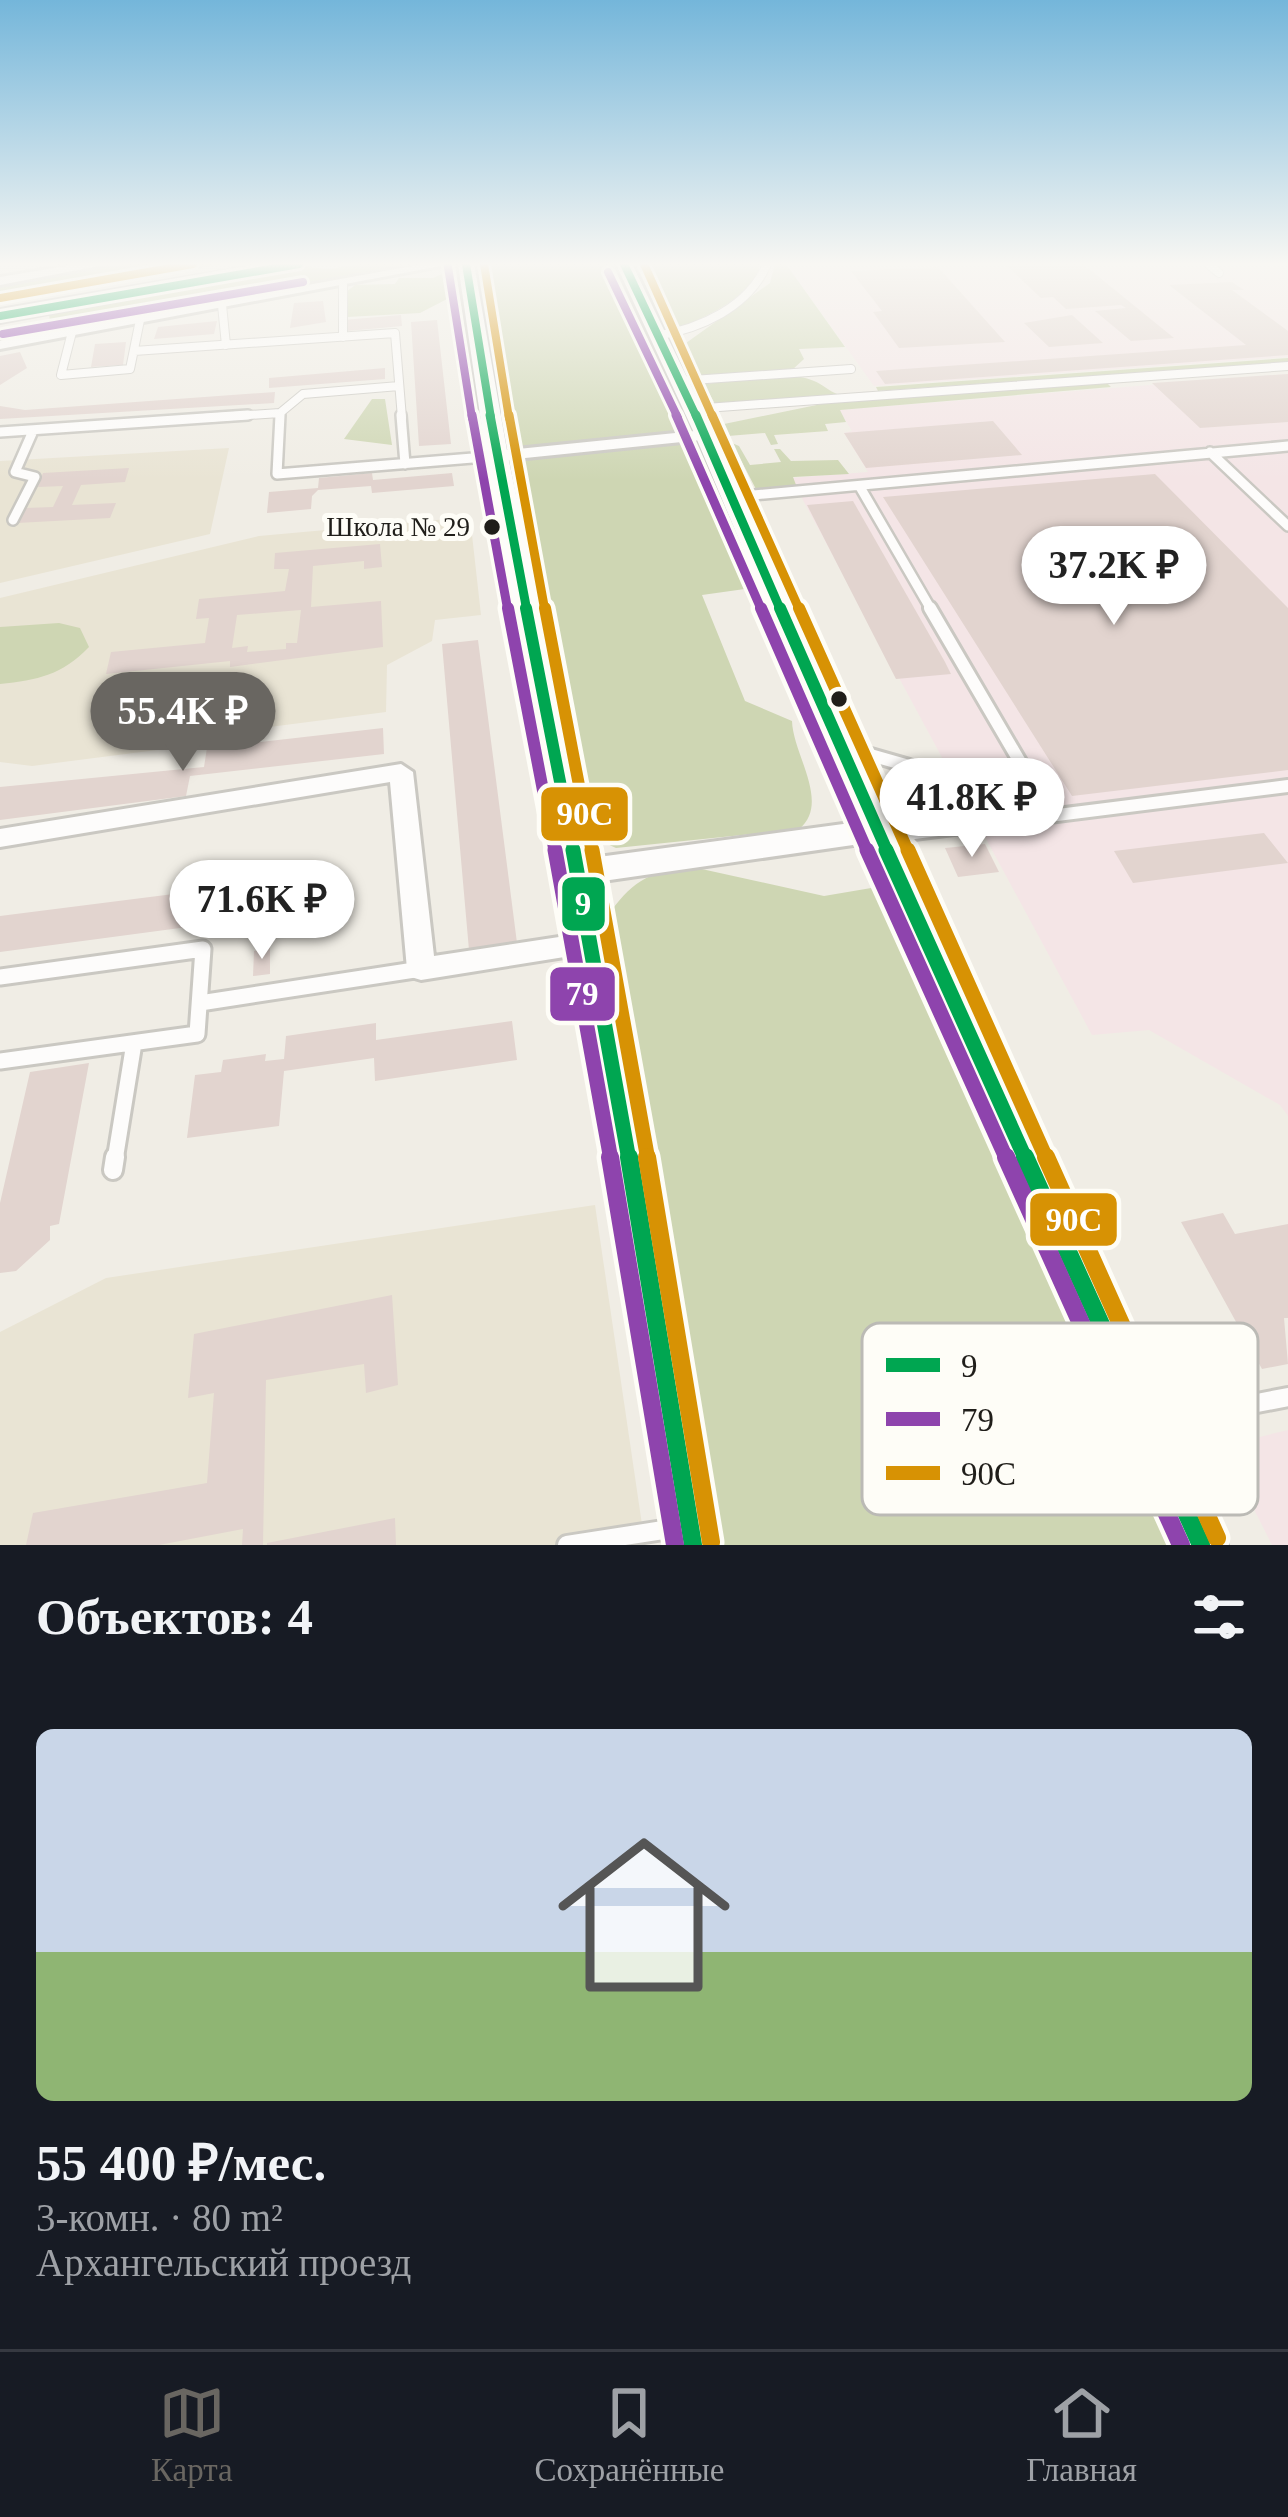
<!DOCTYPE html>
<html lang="ru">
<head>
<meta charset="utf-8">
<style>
  :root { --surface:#171b24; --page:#20242c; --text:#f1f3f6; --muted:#9ea1a6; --line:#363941; --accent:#696661 }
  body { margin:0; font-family:"Times New Roman",serif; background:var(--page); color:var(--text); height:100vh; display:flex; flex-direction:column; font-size:45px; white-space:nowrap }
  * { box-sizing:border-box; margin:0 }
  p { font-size:39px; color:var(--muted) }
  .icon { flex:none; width:66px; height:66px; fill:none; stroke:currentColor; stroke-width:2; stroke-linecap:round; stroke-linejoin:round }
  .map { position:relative; height:1545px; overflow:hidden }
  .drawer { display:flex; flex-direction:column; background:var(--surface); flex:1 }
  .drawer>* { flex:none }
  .price { position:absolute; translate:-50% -102px; padding:0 27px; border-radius:42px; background:#fff; color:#222; font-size:39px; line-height:78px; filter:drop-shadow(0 3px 6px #0008) }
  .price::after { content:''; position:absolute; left:50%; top:72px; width:36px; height:27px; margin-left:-18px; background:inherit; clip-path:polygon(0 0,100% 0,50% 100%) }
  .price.current { background:var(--accent); color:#fff }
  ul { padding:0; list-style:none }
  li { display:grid; align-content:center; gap:24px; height:636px; padding:0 36px }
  li span { display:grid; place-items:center; height:372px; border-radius:18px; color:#555 }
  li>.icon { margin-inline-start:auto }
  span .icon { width:216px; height:216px; fill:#fffc; stroke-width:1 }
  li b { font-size:51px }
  h2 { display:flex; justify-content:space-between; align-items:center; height:144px; padding:0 36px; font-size:51px }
  .tabs { display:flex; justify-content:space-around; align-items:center; height:168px; border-top:3px solid var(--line); background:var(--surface); font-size:33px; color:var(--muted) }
  .tabs a { display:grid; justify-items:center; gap:6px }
  .tabs .current { color:var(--accent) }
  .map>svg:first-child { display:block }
  .built { fill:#e9e4d4 }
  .industrial { fill:#f4e5e6 }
  .green { fill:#ced6b3 }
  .building { fill:#e2d4cf; fill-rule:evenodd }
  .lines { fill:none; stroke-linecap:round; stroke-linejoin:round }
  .service-far4-casing { stroke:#cac8c2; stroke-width:10 }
  .service-far3-casing { stroke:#cac8c2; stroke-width:14 }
  .service-far2-casing { stroke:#cac8c2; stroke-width:18 }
  .service-far1-casing { stroke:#cac8c2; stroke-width:21 }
  .service-casing { stroke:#cac8c2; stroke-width:24 }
  .minor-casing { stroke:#cac8c2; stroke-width:6 }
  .tertiary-casing { stroke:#cac8c2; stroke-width:6 }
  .secondary-casing { stroke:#cac8c2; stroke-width:6 }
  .service-far4 { stroke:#fdfcfb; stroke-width:8 }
  .service-far3 { stroke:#fdfcfb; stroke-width:9 }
  .service-far2 { stroke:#fdfcfb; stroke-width:12 }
  .service-far1 { stroke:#fdfcfb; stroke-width:15 }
  .service { stroke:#fdfcfb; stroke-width:18 }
  .minor { fill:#fdfcfb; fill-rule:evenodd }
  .tertiary { fill:#fdfcfb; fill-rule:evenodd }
  .secondary { fill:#fdfcfb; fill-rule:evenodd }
  .bus-1-far4-casing { stroke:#fefdf7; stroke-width:14 }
  .bus-1-far3-casing { stroke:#fefdf7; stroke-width:16 }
  .bus-1-far2-casing { stroke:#fefdf7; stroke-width:21 }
  .bus-1-far1-casing { stroke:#fefdf7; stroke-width:24 }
  .bus-1-casing { stroke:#fefdf7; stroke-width:27 }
  .bus-2-far4-casing { stroke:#fefdf7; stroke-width:14 }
  .bus-2-far3-casing { stroke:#fefdf7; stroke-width:16 }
  .bus-2-far2-casing { stroke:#fefdf7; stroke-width:21 }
  .bus-2-far1-casing { stroke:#fefdf7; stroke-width:24 }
  .bus-2-casing { stroke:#fefdf7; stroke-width:27 }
  .bus-3-far4-casing { stroke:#fefdf7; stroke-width:14 }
  .bus-3-far3-casing { stroke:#fefdf7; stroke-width:16 }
  .bus-3-far2-casing { stroke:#fefdf7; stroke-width:21 }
  .bus-3-far1-casing { stroke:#fefdf7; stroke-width:24 }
  .bus-3-casing { stroke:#fefdf7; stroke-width:27 }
  .bus-1-far4 { stroke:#00a651; stroke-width:8 }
  .bus-1-far3 { stroke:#00a651; stroke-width:9 }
  .bus-1-far2 { stroke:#00a651; stroke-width:12 }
  .bus-1-far1 { stroke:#00a651; stroke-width:15 }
  .bus-1 { stroke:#00a651; stroke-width:18 }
  .bus-2-far4 { stroke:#8e44ad; stroke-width:8 }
  .bus-2-far3 { stroke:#8e44ad; stroke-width:9 }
  .bus-2-far2 { stroke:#8e44ad; stroke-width:12 }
  .bus-2-far1 { stroke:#8e44ad; stroke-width:15 }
  .bus-2 { stroke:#8e44ad; stroke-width:18 }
  .bus-3-far4 { stroke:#d79204; stroke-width:8 }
  .bus-3-far3 { stroke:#d79204; stroke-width:9 }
  .bus-3-far2 { stroke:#d79204; stroke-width:12 }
  .bus-3-far1 { stroke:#d79204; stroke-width:15 }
  .bus-3 { stroke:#d79204; stroke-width:18 }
  .bus-dot { fill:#201e1a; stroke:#fefdf7; stroke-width:4.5 }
  .labels { text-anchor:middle; stroke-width:10; stroke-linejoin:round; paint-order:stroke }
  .far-bus-label { font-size:27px; fill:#201e1a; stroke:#fefdf7; text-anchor:end }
  .key { fill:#fefdf7; stroke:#bbbab5; stroke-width:3 }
  .key-label { font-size:33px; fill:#201e1a }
  .line-badge { stroke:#fefdf7; stroke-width:4.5 }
  .badge-label { font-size:33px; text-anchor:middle; font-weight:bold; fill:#fff }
</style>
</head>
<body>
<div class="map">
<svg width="1288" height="1545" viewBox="0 0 1288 1545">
  <rect width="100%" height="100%" fill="#f0ede5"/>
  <path class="built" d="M 229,448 L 210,534 L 0,583 L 0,461 Z
    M 470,517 L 481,615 L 435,620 L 432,641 L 387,665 L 386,712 L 215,734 L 188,746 L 32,766 L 0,762 L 0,598 L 259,536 Z
    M 595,1205 L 645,1545 L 0,1545 L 0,1332 L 106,1278 Z"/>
  <path class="industrial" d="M 786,264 L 1288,264 L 1288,357 L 874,386 Z
    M 1288,374 L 1288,1116 L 1280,1105 L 1149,1030 L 1092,1035 L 791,478 L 868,472 L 844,433 L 852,431 L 839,410 Z
    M 1288,1430 L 1288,1545 L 1272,1545 L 1222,1446 Z"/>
  <path class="green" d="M 124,264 L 223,264 L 0,302 L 0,285 Z
    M 360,264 L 435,264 L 58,331 L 51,329 L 49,314 L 62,309 L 307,267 L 330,269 Z
    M 478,264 L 612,264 L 684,430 L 512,449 Z
    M 645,264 L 759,264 L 759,269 C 747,299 704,318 675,330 Z
    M 775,264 L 786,264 L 845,347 L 799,349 L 804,359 L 792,370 L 700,376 L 686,343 L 770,283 Z
    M 446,272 L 449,298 L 420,313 L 347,317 L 346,292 L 355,285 L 395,284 L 399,278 L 433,278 Z
    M 1288,358 L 1288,362 L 848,393 L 878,391 L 876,387 Z
    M 793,376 C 823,379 824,391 843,396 L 715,404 L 704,384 Z
    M 1106,382 L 1111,387 L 840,410 L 846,422 L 825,424 L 828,431 L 774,435 L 778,444 L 771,445 L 765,433 L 728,436 L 724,424 L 836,401 Z
    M 372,399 L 385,399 L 392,445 L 344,439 Z
    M 695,442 L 759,587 L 702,595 L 745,701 L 792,721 C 793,755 831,803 799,829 L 616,848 L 592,837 L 512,460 Z
    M 732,443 L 739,446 L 750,465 L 781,462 L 774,449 L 780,449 L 791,461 L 838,460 L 849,474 L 793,477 L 798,490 L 758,493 Z
    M 59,623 L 80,628 L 89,647 C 62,675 38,680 0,684 L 0,627 Z
    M 688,866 L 824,896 L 883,886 L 1176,1545 L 717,1545 L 620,1030 L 607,917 C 630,883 648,872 688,866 Z"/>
  <path class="building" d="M 1005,264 L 1083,264 L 1174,338 L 1131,341 L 1095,311 L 1126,308 L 1121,305 L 1066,309 L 1053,297 L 1041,298 Z
    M 938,267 L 1005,342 L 899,348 L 873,312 L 882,311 L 851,271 Z
    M 1232,282 L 1244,290 L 1232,290 L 1288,331 L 1288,355 L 885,384 L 876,371 L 1246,345 L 1169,285 Z
    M 323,301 L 326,322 L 290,328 L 294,303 Z
    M 401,315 L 402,326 L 347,331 L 343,326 L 343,320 Z
    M 1072,315 L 1103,343 L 1049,347 L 1024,323 Z
    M 437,320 L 451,444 L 419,446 L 411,322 Z
    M 217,321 L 214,334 L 154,339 L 158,327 Z
    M 126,342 L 123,365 L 91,367 L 95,344 Z
    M 20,352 L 27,368 L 0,385 L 0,356 Z
    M 385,368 L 385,379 L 269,388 L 269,378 Z
    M 1288,374 L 1288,422 L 1200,428 L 1152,383 Z
    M 275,392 L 274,403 L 0,419 L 0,406 L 25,410 Z
    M 993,421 L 1022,455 L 866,468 L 844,433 Z
    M 129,468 L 125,482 L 81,485 L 72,505 L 116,503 L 110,518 L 17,523 L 25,508 L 53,507 L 63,486 L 38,487 L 43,473 Z
    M 372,473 L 373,480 L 452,473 L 454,486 L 372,493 L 371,486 L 318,490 L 312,496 L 311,509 L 267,513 L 269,492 L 318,488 L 319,478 Z
    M 1155,474 L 1288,608 L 1288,770 L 1072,796 L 883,497 Z
    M 853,501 L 945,662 L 951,674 L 896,679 L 807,505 Z
    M 380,544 L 382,567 L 364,569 L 364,561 L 313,566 L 311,607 L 381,601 L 383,647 L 230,667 L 230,661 L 106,674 L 111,652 L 205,643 L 209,618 L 196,619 L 199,599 L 285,591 L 289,569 L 274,569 L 275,553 ZM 301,610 L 297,643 L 286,643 L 286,649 L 247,652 L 248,646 L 232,648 L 237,615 Z
    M 478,640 L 517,943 L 469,950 L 442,644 Z
    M 383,728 L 384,754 L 190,776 L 186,796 L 0,820 L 0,787 L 204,767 L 207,748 Z
    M 1264,833 L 1288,863 L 1133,883 L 1114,851 Z
    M 985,844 L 999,872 L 958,877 L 945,848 Z
    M 213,889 L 210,924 L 0,952 L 0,916 Z
    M 270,948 L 270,974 L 253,976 L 254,951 Z
    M 512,1021 L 517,1060 L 375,1081 L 374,1058 L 284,1071 L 279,1126 L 187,1138 L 195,1075 L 221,1072 L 223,1060 L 266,1054 L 265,1061 L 284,1059 L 286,1036 L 376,1023 L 376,1040 Z
    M 89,1063 L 59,1224 L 50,1226 L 50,1240 L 16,1271 L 0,1273 L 0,1203 L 30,1072 Z
    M 1223,1213 L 1235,1234 L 1288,1224 L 1288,1318 L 1284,1318 L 1288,1364 L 1262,1369 L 1181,1222 Z
    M 392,1295 L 398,1385 L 366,1393 L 364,1364 L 266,1380 L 263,1545 L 242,1545 L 243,1529 L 159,1545 L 26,1545 L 33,1513 L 207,1483 L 214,1393 L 188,1398 L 194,1334 Z
    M 395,1518 L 396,1545 L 267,1545 L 267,1543 Z"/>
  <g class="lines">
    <defs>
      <path id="service-far4" d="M 1208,264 L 1219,273
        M 343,283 L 343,337
        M 222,305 L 226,345
        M 72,332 L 61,375 L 130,369 L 140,320
        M 656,336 C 700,329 749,307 767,264
        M 134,351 L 395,333 L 402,418
        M 678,381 L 851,369
        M 692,409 L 1288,366
        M 203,418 L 280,413 L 303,394 L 399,386
        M 280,418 L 280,413"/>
      <path id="service-far3" d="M 280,415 L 277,474 L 497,456
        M 401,415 L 405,464
        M 0,432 L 248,415
        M 1210,452 L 1288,526
        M 860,487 L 932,611
        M 732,497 L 1288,446
        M 13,520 L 35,477 L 15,472 L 33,431"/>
      <path id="service-far2" d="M 930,608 L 1051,815
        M 846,748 L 909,766 L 928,792 L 915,815 L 878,830
        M 884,832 L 898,835 L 1288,786"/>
      <path id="service-far1" d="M 0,977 L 203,949 L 197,1034 L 0,1061
        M 200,1003 L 421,969
        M 115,1160 L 134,1043"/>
      <path id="service" d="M 113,1170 L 115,1157
        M 1154,1423 L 1288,1397
        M 567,1545 L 676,1528"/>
      <path id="minor" d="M 78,264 L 109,264 L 0,285 L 0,277 Z
        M 423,264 L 451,264 L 0,349 L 0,341 Z
        M 705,430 L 713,435 L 711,439 L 497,461 L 488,456 L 497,451 Z
        M 401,764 L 413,772 L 434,956 L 592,932 L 602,935 L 606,943 L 602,951 L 421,980 L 411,977 L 407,969 L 390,782 L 0,847 L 0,829 Z"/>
      <path id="tertiary" d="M 458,264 L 474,264 L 508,456 L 591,858 L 858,822 L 695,435 L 616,264 L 632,264 L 715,435 L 893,830 L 1227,1545 L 1175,1545 L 867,843 L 596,882 L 719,1545 L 667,1545 L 589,1031 L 486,456 Z"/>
      <path id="secondary" d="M 268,264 L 309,264 L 0,322 L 0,310 Z"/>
    </defs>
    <use href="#service-far4" class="service-far4-casing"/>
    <use href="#service-far3" class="service-far3-casing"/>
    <use href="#service-far2" class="service-far2-casing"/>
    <use href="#service-far1" class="service-far1-casing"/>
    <use href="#service" class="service-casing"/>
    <use href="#minor" class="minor-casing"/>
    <use href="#tertiary" class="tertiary-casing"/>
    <use href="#secondary" class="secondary-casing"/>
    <use href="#service-far4" class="service-far4"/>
    <use href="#service-far3" class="service-far3"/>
    <use href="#service-far2" class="service-far2"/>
    <use href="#service-far1" class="service-far1"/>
    <use href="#service" class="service"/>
    <use href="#minor" class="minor"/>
    <use href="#tertiary" class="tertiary"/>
    <use href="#secondary" class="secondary"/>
    <defs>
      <path id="bus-1-far4" d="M 466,264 L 491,418
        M 624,264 L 697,418
        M 0,316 L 299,264"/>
      <path id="bus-1-far3" d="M 490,415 L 527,611
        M 696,415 L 781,611"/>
      <path id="bus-1-far2" d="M 526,608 L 574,853
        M 780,608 L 888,853"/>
      <path id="bus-1-far1" d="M 573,850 L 629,1160
        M 886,850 L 1026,1160"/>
      <path id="bus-1" d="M 629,1157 L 693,1545
        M 1025,1157 L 1201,1545"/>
      <path id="bus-2-far4" d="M 448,267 L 472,418
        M 608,272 L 678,418
        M 3,334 L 303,282"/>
      <path id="bus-2-far3" d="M 472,415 L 508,611
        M 676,415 L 762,611"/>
      <path id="bus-2-far2" d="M 508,608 L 555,853
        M 761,608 L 868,853"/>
      <path id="bus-2-far1" d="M 555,850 L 611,1160
        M 867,850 L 1007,1160"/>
      <path id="bus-2" d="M 610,1157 L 675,1545
        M 1006,1157 L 1181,1545"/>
      <path id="bus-3-far4" d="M 484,264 L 509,418
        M 644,264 L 713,418
        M 0,298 L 193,264"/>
      <path id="bus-3-far3" d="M 509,415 L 545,611
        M 712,415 L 800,611"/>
      <path id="bus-3-far2" d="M 545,608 L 592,853
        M 799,608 L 909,853"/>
      <path id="bus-3-far1" d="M 592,850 L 648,1160
        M 908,850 L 1047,1160"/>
      <path id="bus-3" d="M 647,1157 L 711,1542
        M 1046,1157 L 1217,1538"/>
    </defs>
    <use href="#bus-1-far4" class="bus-1-far4-casing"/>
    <use href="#bus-1-far3" class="bus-1-far3-casing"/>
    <use href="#bus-1-far2" class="bus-1-far2-casing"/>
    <use href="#bus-1-far1" class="bus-1-far1-casing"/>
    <use href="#bus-1" class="bus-1-casing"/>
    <use href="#bus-2-far4" class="bus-2-far4-casing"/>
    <use href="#bus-2-far3" class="bus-2-far3-casing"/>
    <use href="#bus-2-far2" class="bus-2-far2-casing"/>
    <use href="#bus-2-far1" class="bus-2-far1-casing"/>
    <use href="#bus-2" class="bus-2-casing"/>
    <use href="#bus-3-far4" class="bus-3-far4-casing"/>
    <use href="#bus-3-far3" class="bus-3-far3-casing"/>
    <use href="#bus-3-far2" class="bus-3-far2-casing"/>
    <use href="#bus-3-far1" class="bus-3-far1-casing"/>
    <use href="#bus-3" class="bus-3-casing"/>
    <use href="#bus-1-far4" class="bus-1-far4"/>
    <use href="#bus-1-far3" class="bus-1-far3"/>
    <use href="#bus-1-far2" class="bus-1-far2"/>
    <use href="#bus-1-far1" class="bus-1-far1"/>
    <use href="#bus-1" class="bus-1"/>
    <use href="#bus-2-far4" class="bus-2-far4"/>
    <use href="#bus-2-far3" class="bus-2-far3"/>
    <use href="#bus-2-far2" class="bus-2-far2"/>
    <use href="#bus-2-far1" class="bus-2-far1"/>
    <use href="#bus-2" class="bus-2"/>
    <use href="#bus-3-far4" class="bus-3-far4"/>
    <use href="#bus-3-far3" class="bus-3-far3"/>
    <use href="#bus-3-far2" class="bus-3-far2"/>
    <use href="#bus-3-far1" class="bus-3-far1"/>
    <use href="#bus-3" class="bus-3"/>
  </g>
  <linearGradient id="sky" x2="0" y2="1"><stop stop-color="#74b6da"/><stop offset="0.55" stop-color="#f8f7f3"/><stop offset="1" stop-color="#f8f7f3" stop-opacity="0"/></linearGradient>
  <rect width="1288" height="480" fill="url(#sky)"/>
  <g class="bus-dot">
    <circle cx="492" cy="527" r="10"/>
    <circle cx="839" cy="699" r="10"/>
  </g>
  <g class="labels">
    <g class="far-bus-label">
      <text x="470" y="536">Школа № 29</text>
    </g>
  </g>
  <rect x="862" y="1323" width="396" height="192" rx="18" class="key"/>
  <rect x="886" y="1358" width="54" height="14" fill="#00a651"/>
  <rect x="886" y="1412" width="54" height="14" fill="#8e44ad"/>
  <rect x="886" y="1466" width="54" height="14" fill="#d79204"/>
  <g class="key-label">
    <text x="961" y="1377">9</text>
    <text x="961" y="1431">79</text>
    <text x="961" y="1485">90С</text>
  </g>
  <g class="line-badge">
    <rect x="539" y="785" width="91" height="58" rx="12" fill="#d79204"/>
    <rect x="560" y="875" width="47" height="58" rx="12" fill="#00a651"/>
    <rect x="548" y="965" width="69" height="58" rx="12" fill="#8e44ad"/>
    <rect x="1028" y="1191" width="91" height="57" rx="12" fill="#d79204"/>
  </g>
  <g class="badge-label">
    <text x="585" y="825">90С</text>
    <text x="583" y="915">9</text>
    <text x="582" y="1005">79</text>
    <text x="1074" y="1231">90С</text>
  </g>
</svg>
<b class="price" style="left:1114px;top:628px">37.2K ₽</b>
<b class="price current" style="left:183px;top:774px">55.4K ₽</b>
<b class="price" style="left:972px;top:860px">41.8K ₽</b>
<b class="price" style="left:262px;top:962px">71.6K ₽</b>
</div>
<section class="drawer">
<h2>Объектов: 4<svg class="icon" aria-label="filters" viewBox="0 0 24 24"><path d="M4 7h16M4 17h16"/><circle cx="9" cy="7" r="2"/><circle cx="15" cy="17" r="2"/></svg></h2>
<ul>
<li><span style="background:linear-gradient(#c9d6e8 60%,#8fb573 0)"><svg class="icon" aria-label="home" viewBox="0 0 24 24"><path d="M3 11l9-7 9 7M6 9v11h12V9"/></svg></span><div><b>55 400 ₽/мес.</b><p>3-комн. · 80 m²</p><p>Архангельский проезд</p></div></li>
</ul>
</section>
<nav class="tabs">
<a class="current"><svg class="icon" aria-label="map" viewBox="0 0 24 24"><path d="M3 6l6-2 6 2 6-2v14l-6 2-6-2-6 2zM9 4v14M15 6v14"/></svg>Карта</a>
<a><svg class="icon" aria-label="saved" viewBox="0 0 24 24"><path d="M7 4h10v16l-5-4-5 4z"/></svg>Сохранённые</a>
<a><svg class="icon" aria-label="home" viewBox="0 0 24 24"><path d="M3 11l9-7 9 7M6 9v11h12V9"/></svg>Главная</a>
</nav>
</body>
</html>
